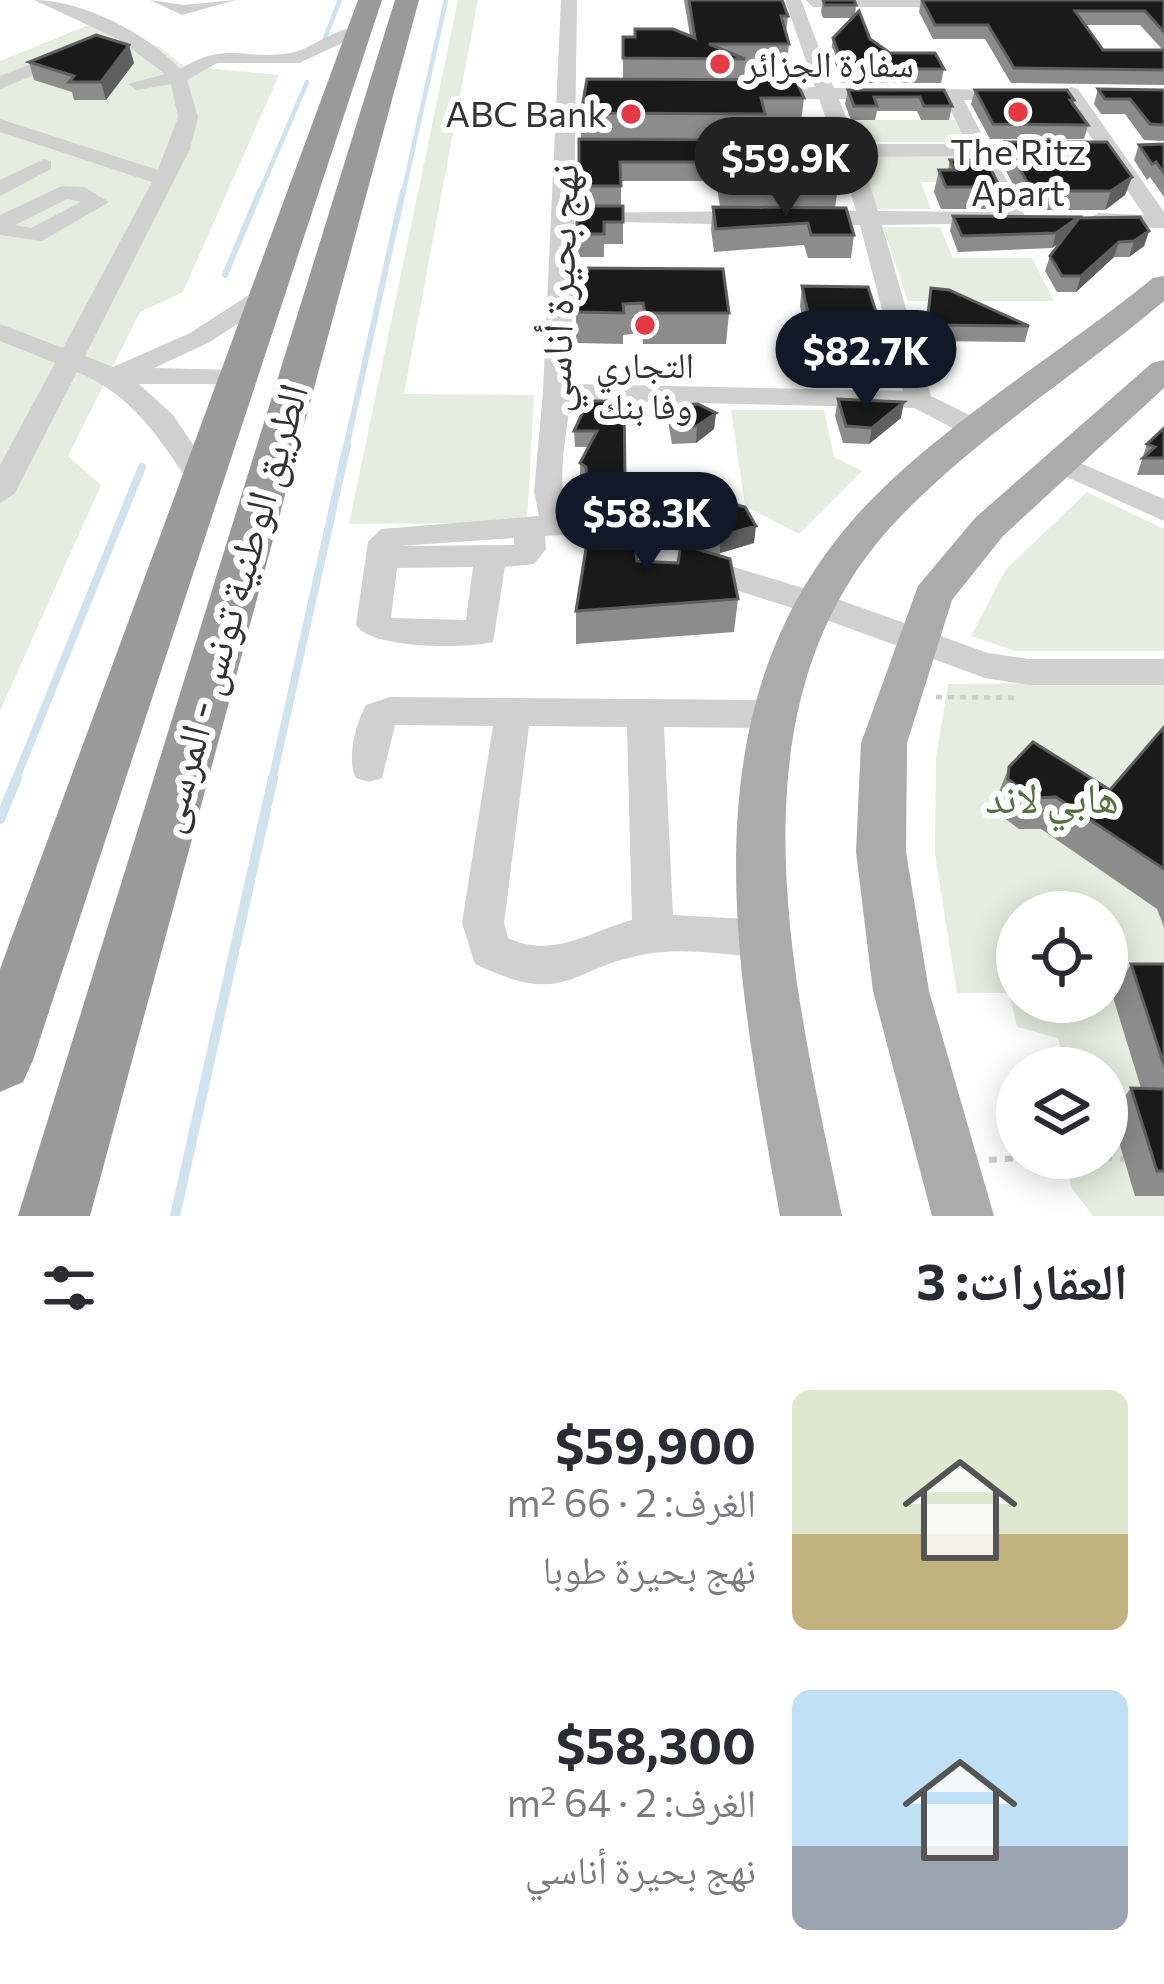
<!DOCTYPE html>
<html lang="ar">
<head>
<meta charset="utf-8">
<style>
  :root { --surface:#fff; --page:#f7f7f7; --text:#2b2b33; --muted:#7c7c81; --accent:#111827 }
  body { margin:0; font-family:Commissioner,"Noto Naskh Arabic",sans-serif; background:var(--page); color:var(--text); direction:rtl; height:100vh; display:flex; flex-direction:column; font-size:45px; white-space:nowrap }
  * { box-sizing:border-box; margin:0 }
  p { font-size:39px; color:var(--muted) }
  .icon { flex:none; width:66px; height:66px; fill:none; stroke:currentColor; stroke-width:2; stroke-linecap:round; stroke-linejoin:round }
  .map { position:relative; height:1216px; overflow:hidden; direction:ltr }
  .panel { display:flex; flex-direction:column; background:var(--surface); flex:1 }
  .panel>* { flex:none }
  .buttons { position:absolute; left:996px; top:891px; display:grid; gap:24px }
  .buttons a { display:grid; place-items:center; width:132px; height:132px; border-radius:50%; background:var(--surface); box-shadow:0 6px 30px #0003; font-size:60px }
  .price { position:absolute; translate:-50% -102px; padding:0 27px; border-radius:42px; background:var(--accent); color:#fff; font-size:39px; line-height:78px; filter:drop-shadow(0 3px 6px #0008) }
  .price::after { content:''; position:absolute; left:50%; top:72px; width:36px; height:27px; margin-left:-18px; background:inherit; clip-path:polygon(0 0,100% 0,50% 100%) }
  .price.selected { background:#222; color:#fff }
  ul { padding:0; list-style:none }
  li { display:flex; align-items:center; gap:36px; height:300px; padding:0 36px }
  li span { display:grid; place-items:center; flex:none; width:336px; height:240px; border-radius:18px; color:#555 }
  li>.icon { margin-inline-start:auto }
  span .icon { width:144px; height:144px; fill:#fffc; stroke-width:1 }
  li b { font-size:51px }
  h2 { display:flex; justify-content:space-between; align-items:center; height:144px; padding:0 36px; font-size:51px }
  .map>svg:first-child { display:block }
  .green { fill:#e6ecdf; fill-rule:evenodd }
  .lines { fill:none; stroke-linecap:round; stroke-linejoin:round }
  .stream-far3 { stroke:#cfe2ee; stroke-width:4.5 }
  .stream-far2 { stroke:#cfe2ee; stroke-width:6 }
  .stream-far1 { stroke:#cfe2ee; stroke-width:8 }
  .stream { stroke:#cfe2ee; stroke-width:10 }
  .path-far1 { stroke:#cdcdcd; stroke-width:4.5; stroke-dasharray:6 6; stroke-linecap:butt }
  .path { stroke:#cdcdcd; stroke-width:6; stroke-dasharray:8 8; stroke-linecap:butt }
  .minor { fill:#d0d0d0; fill-rule:evenodd }
  .major { fill:#ababab; fill-rule:evenodd }
  .highway { fill:#9a9a9a; fill-rule:evenodd }
  .wall { fill:#8c8c8c; fill-rule:evenodd }
  .shaded-wall { fill:#5f5f5f }
  .building { fill:#1a1a1a; stroke:#5f5f5f; stroke-width:3 }
  .poi-dot { fill:#e63946; stroke:#fff; stroke-width:4.5 }
  .labels { text-anchor:middle; stroke-width:12; stroke-linejoin:round; paint-order:stroke }
  .far-poi-label { font-size:36px; fill:#333; stroke:#fff }
  .street-label { font-size:42px; fill:#333; stroke:#fff }
  .park-label { font-size:42px; fill:#56703f; stroke:#fff }
</style>
</head>
<body>
<div class="map">
<svg width="1164" height="1216" viewBox="0 0 1164 1216">
  <rect width="100%" height="100%" fill="#fff"/>
  <path class="green" d="M 458,0 L 478,0 L 404,394 L 534,395 L 527,523 L 349,524 Z
    M 101,20 L 159,47 L 184,66 L 279,75 L 183,292 L 140,312 L 68,456 L 101,485 L 0,711 L 0,61 Z
    M 849,120 L 955,120 L 966,142 L 857,142 Z
    M 857,156 L 968,156 L 981,181 L 921,182 L 931,209 L 875,209 Z
    M 883,227 L 940,227 L 953,258 L 1032,258 L 1054,301 L 908,301 Z
    M 731,410 L 824,410 L 834,457 L 862,471 L 799,534 L 745,506 Z
    M 1087,492 L 1164,529 L 1164,651 L 1016,651 L 971,636 L 1006,569 Z
    M 1164,683 L 1164,1216 L 1093,1216 L 1071,1187 L 1064,1158 L 1107,1158 L 1107,1068 L 1066,1068 L 1058,1038 L 1017,1027 L 1009,993 L 957,993 L 935,854 L 936,757 L 948,684 ZM 1017,912 L 1107,912 L 1107,1002 L 1017,1002 Z"/>
  <g class="lines">
    <path class="stream-far3" d="M 325,38 L 340,0
      M 259,194 L 307,82
      M 403,194 L 446,0"/>
    <path class="stream-far2" d="M 225,275 L 260,191
      M 346,448 L 403,191"/>
    <path class="stream-far1" d="M 15,781 L 142,467
      M 272,781 L 347,445"/>
    <path class="stream" d="M 0,819 L 17,778
      M 175,1216 L 273,778"/>
    <path class="path-far1" d="M 936,697 L 1020,698"/>
    <path class="path" d="M 1104,1158 L 1124,1159
      M 989,1160 L 1020,1158"/>
    <path class="minor" d="M 34,0 C 82,0 147,33 180,69 C 228,40 243,61 290,53 C 313,50 347,17 368,31 L 299,63 L 217,63 L 187,80 L 198,117 L 190,149 L 85,356 L 113,367 L 190,333 L 255,291 L 273,291 L 276,296 L 273,301 L 208,343 L 154,368 L 235,370 L 248,378 L 244,384 L 139,384 L 173,415 L 215,477 L 210,484 L 190,484 C 158,436 131,394 77,372 L 15,493 L 0,503 L 0,465 L 55,363 L 0,341 L 0,324 L 63,348 L 152,182 L 0,132 L 0,119 L 158,170 L 178,117 L 171,84 L 137,90 L 128,84 L 165,74 L 118,39 Z
      M 150,0 L 184,5 L 236,0 L 182,15 Z
      M 561,0 L 577,0 L 574,213 L 753,211 L 764,218 L 753,225 L 574,221 L 571,384 L 903,391 L 860,225 L 804,225 L 793,218 L 804,211 L 856,211 L 840,157 L 728,157 L 718,151 L 728,145 L 835,144 L 819,99 L 760,99 L 750,93 L 760,87 L 815,87 L 785,0 L 801,0 L 834,88 L 1021,90 L 1024,94 L 1014,100 L 964,100 L 987,144 L 1048,144 L 1058,150 L 1048,156 L 994,156 L 1026,218 L 1023,223 L 882,225 L 931,396 L 988,424 L 992,430 L 988,436 L 968,436 L 914,408 L 570,400 C 568,432 552,492 573,518 L 826,595 L 988,653 L 1029,659 L 1164,659 L 1164,685 L 1029,685 L 985,678 L 802,611 L 561,535 L 545,536 L 546,549 L 534,564 L 505,567 L 493,642 C 466,649 370,649 356,625 L 368,542 L 381,529 L 539,516 L 534,492 L 543,392 ZM 839,99 L 945,99 L 967,144 L 856,144 ZM 973,156 L 1001,212 L 878,211 L 861,157 ZM 514,538 L 514,545 L 399,546 L 400,546 ZM 473,567 L 466,620 L 391,618 L 397,568 Z
      M 806,0 L 973,0 L 974,2 L 966,7 L 813,7 Z
      M 72,48 L 78,49 L 78,57 L 0,89 L 0,76 Z
      M 1071,87 L 1078,89 L 1164,212 L 1164,228 L 1098,227 L 1087,220 L 1098,213 L 1144,215 L 1061,93 Z
      M 44,159 L 51,161 L 51,169 L 0,196 L 0,180 Z
      M 62,186 L 84,187 L 109,202 L 42,241 L 0,235 L 0,215 ZM 67,199 L 81,202 L 31,228 L 15,225 Z
      M 1057,453 L 1164,499 L 1164,521 L 1047,468 L 1042,462 L 1047,456 Z
      M 390,697 L 772,700 L 785,704 L 790,714 L 785,724 L 772,728 L 664,727 L 673,915 L 766,920 L 781,926 L 787,939 L 781,952 L 766,958 C 729,955 690,948 653,953 C 568,965 571,1010 475,964 L 462,923 L 493,726 L 395,725 L 382,778 L 369,782 L 356,778 C 346,759 356,723 366,705 ZM 529,726 L 627,727 L 632,920 C 588,932 553,959 508,938 L 504,923 Z"/>
    <path class="major" d="M 1164,276 L 1164,301 C 1079,373 981,434 903,514 C 718,701 795,988 842,1216 L 780,1216 C 736,969 677,697 873,498 C 956,415 1062,352 1153,278 Z
      M 1164,360 L 1164,388 L 1003,536 L 952,600 L 907,743 L 906,852 L 929,991 L 994,1216 L 932,1216 L 873,991 L 856,852 L 861,743 L 918,586 L 975,518 L 1152,363 Z"/>
    <path class="highway" d="M 358,0 L 382,0 L 33,1060 L 23,1082 L 0,1092 L 0,969 Z
      M 395,0 L 419,0 L 90,1216 L 18,1216 Z"/>
  </g>
  <path class="wall" d="M 684,0 L 782,0 L 788,16 L 786,33 L 789,44 L 786,67 L 745,67 L 744,79 L 804,98 L 801,122 L 764,122 L 762,138 L 581,138 L 581,113 L 623,79 L 623,37 L 690,36 Z
    M 823,0 L 856,5 L 855,15 L 870,39 L 890,53 L 944,69 L 941,83 L 842,83 L 831,51 L 833,38 L 852,18 L 823,18 L 821,12 Z
    M 921,0 L 1164,0 L 1164,85 L 1011,83 L 985,39 L 933,39 L 919,12 ZM 1085,25 L 1140,25 L 1163,50 L 1103,50 Z
    M 29,62 L 134,63 L 106,100 L 74,100 L 72,92 L 34,80 Z
    M 1098,89 L 1164,90 L 1164,141 L 1144,140 L 1125,114 L 1101,114 L 1094,104 Z
    M 848,90 L 944,90 L 952,106 L 949,120 L 921,120 L 917,111 L 877,111 L 875,120 L 851,120 L 845,104 Z
    M 975,90 L 1074,100 L 1073,104 L 1088,125 L 1084,139 L 990,139 L 971,104 Z
    M 579,139 L 775,162 L 838,188 L 835,208 L 854,235 L 851,258 L 808,258 L 804,245 L 714,252 L 711,229 L 713,207 L 720,207 L 716,181 L 621,181 L 621,206 L 579,206 Z
    M 1005,142 L 1132,177 L 1125,195 L 1105,210 L 1027,210 L 1000,160 Z
    M 1164,144 L 1164,197 L 1150,177 L 1147,180 L 1134,160 L 1139,145 Z
    M 950,160 L 1000,187 L 995,209 L 941,209 L 934,192 L 939,170 L 948,170 Z
    M 577,206 L 623,222 L 623,244 L 604,244 L 604,257 L 577,257 Z
    M 953,216 L 1079,218 L 1149,231 L 1144,246 L 1129,257 L 1114,257 L 1076,292 L 1057,292 L 1045,271 L 1050,256 L 1060,242 L 1052,248 L 958,252 L 950,231 Z
    M 576,268 L 729,313 L 726,344 L 643,344 L 642,333 L 623,335 L 623,344 L 576,343 Z
    M 802,286 L 885,340 L 881,360 L 841,385 L 816,384 L 800,306 Z
    M 931,288 L 1029,326 L 1025,342 L 929,341 L 924,329 Z
    M 838,399 L 901,418 L 869,444 L 843,443 L 835,416 Z
    M 588,401 L 625,478 L 754,543 L 720,553 L 720,556 L 738,599 L 734,632 L 576,644 L 576,611 L 637,561 L 678,563 L 684,540 L 660,532 L 659,514 L 587,506 L 586,484 L 580,479 L 580,463 L 588,447 L 575,447 L 574,431 Z
    M 669,405 L 716,413 L 714,429 L 696,443 L 672,444 L 668,421 Z
    M 1164,428 L 1164,475 L 1137,475 L 1147,444 Z
    M 1164,727 L 1164,927 L 1157,909 L 1041,829 L 1019,829 L 995,811 L 996,799 L 1009,767 L 1110,790 Z
    M 1131,964 L 1164,964 L 1164,1196 L 1135,1196 L 1111,1115 L 1131,1088 L 1141,1088 L 1112,994 Z"/>
  <path class="shaded-wall" d="M 129,45 L 134,63 L 106,100 L 101,82 Z
    M 1132,177 L 1125,195 L 1105,210 L 1111,191 Z
    M 1079,217 L 1075,232 L 1052,248 L 1056,233 Z
    M 1149,231 L 1144,246 L 1129,257 L 1134,241 Z
    M 1119,242 L 1114,257 L 1076,292 L 1081,276 Z
    M 885,340 L 881,360 L 841,385 L 845,365 Z
    M 904,402 L 901,418 L 869,444 L 872,428 Z
    M 716,413 L 714,429 L 696,443 L 697,426 Z
    M 756,526 L 754,543 L 720,553 L 720,536 Z"/>
  <path class="building" d="M 689,0 L 782,0 L 788,16 L 781,16 L 789,44 L 709,44 L 745,59 L 623,58 L 623,37 L 635,37 L 635,29 L 673,29 L 695,38 Z
    M 823,0 L 854,0 L 856,5 L 825,5 Z
    M 922,0 L 1164,0 L 1164,32 L 1145,11 L 1075,11 L 1103,50 L 1164,50 L 1164,70 L 1014,68 L 988,25 L 935,25 Z
    M 859,11 L 870,39 L 890,53 L 935,53 L 944,69 L 844,69 L 833,38 Z
    M 96,35 L 129,45 L 101,82 L 69,82 L 74,76 L 29,62 Z
    M 587,79 L 796,80 L 804,98 L 761,98 L 765,114 L 581,113 Z
    M 1098,89 L 1164,90 L 1164,125 L 1150,124 L 1130,99 L 1105,99 Z
    M 848,90 L 944,90 L 952,106 L 924,106 L 920,97 L 874,97 L 877,106 L 854,106 Z
    M 975,90 L 1067,90 L 1074,100 L 1070,100 L 1088,125 L 993,124 Z
    M 579,139 L 770,140 L 775,162 L 829,161 L 838,188 L 722,187 L 718,162 L 620,162 L 621,186 L 579,186 Z
    M 1005,142 L 1107,142 L 1132,177 L 1111,191 L 1032,191 Z
    M 1164,144 L 1164,173 L 1156,162 L 1152,164 L 1139,145 Z
    M 950,160 L 986,160 L 1000,187 L 946,187 L 939,170 L 955,170 Z
    M 577,206 L 623,206 L 623,222 L 604,222 L 604,234 L 577,234 Z
    M 713,207 L 846,208 L 854,235 L 811,235 L 808,223 L 716,229 Z
    M 953,216 L 1079,217 L 1056,233 L 962,236 Z
    M 1140,217 L 1149,231 L 1134,241 L 1119,242 L 1081,276 L 1062,276 L 1050,256 L 1079,218 Z
    M 576,268 L 723,269 L 729,313 L 645,313 L 643,303 L 623,304 L 624,313 L 576,312 Z
    M 802,286 L 868,287 L 885,340 L 845,365 L 819,363 Z
    M 931,288 L 949,290 L 1029,326 L 933,325 L 928,314 Z
    M 838,399 L 904,402 L 872,428 L 846,426 Z
    M 588,401 L 624,401 L 625,478 L 665,492 L 664,498 L 587,489 L 586,467 L 580,463 L 597,431 L 574,431 Z
    M 698,404 L 716,413 L 697,426 L 673,427 L 669,405 Z
    M 1164,428 L 1164,458 L 1143,458 L 1155,447 L 1147,444 Z
    M 660,498 L 709,498 L 745,507 L 756,526 L 720,536 L 721,541 L 685,530 L 686,523 L 661,515 Z
    M 591,517 L 632,529 L 637,561 L 678,563 L 681,544 L 730,559 L 738,599 L 576,611 Z
    M 1164,727 L 1164,869 L 1056,797 L 1032,798 L 1008,779 L 1009,767 L 1033,742 L 1110,790 Z
    M 1131,964 L 1164,964 L 1164,1065 Z
    M 1131,1088 L 1164,1089 L 1164,1171 L 1157,1171 Z"/>
  <g class="poi-dot">
    <circle cx="720" cy="64" r="12"/>
    <circle cx="1018" cy="112" r="12"/>
    <circle cx="631" cy="114" r="12"/>
    <circle cx="645" cy="325" r="12"/>
  </g>
  <g class="labels">
    <g class="far-poi-label">
      <text x="744" y="77" text-anchor="start">سفارة الجزائر</text>
      <text x="607" y="127" text-anchor="end">ABC Bank</text>
      <text x="1018" y="165">The Ritz<tspan x="1018" dy="41">Apart</tspan></text>
      <text x="645" y="378">التجاري<tspan x="645" dy="41">وفا بنك</tspan></text>
    </g>
    <g class="street-label">
      <text transform="translate(559 288) rotate(-88)" y="15">نهج بحيرة أناسي</text>
      <text transform="translate(230 608) rotate(-74)" y="15">الطريق الوطنية تونس - المرسى</text>
    </g>
    <g class="park-label">
      <text x="1052" y="813">هابي لاند</text>
    </g>
  </g>
</svg>
<div class="buttons">
<a><svg class="icon" aria-label="locate" viewBox="0 0 24 24"><circle cx="12" cy="12" r="6"/><path d="M12 2v4M12 18v4M2 12h4M18 12h4"/></svg></a>
<a><svg class="icon" aria-label="layers" viewBox="0 0 24 24"><path d="M12 4l9 5-9 5-9-5zM3 14l9 5 9-5"/></svg></a>
</div>
<b class="price selected" style="left:786px;top:219px">$59.9K</b>
<b class="price" style="left:866px;top:412px">$82.7K</b>
<b class="price" style="left:647px;top:574px">$58.3K</b>
</div>
<section class="panel">
<h2>العقارات: 3<svg class="icon" aria-label="filters" viewBox="0 0 24 24"><path d="M4 7h16M4 17h16"/><circle cx="9" cy="7" r="2"/><circle cx="15" cy="17" r="2"/></svg></h2>
<ul>
<li><span style="background:linear-gradient(#dfe7d0 60%,#c2b280 0)"><svg class="icon" aria-label="home" viewBox="0 0 24 24"><path d="M3 11l9-7 9 7M6 9v11h12V9"/></svg></span><div><b>$59,900</b><p>الغرف: 2 · 66 m²</p><p>نهج بحيرة طوبا</p></div></li>
<li><span style="background:linear-gradient(#bfe0f5 65%,#9aa5b1 0)"><svg class="icon" aria-label="home" viewBox="0 0 24 24"><path d="M3 11l9-7 9 7M6 9v11h12V9"/></svg></span><div><b>$58,300</b><p>الغرف: 2 · 64 m²</p><p>نهج بحيرة أناسي</p></div></li>
</ul>
</section>
</body>
</html>
